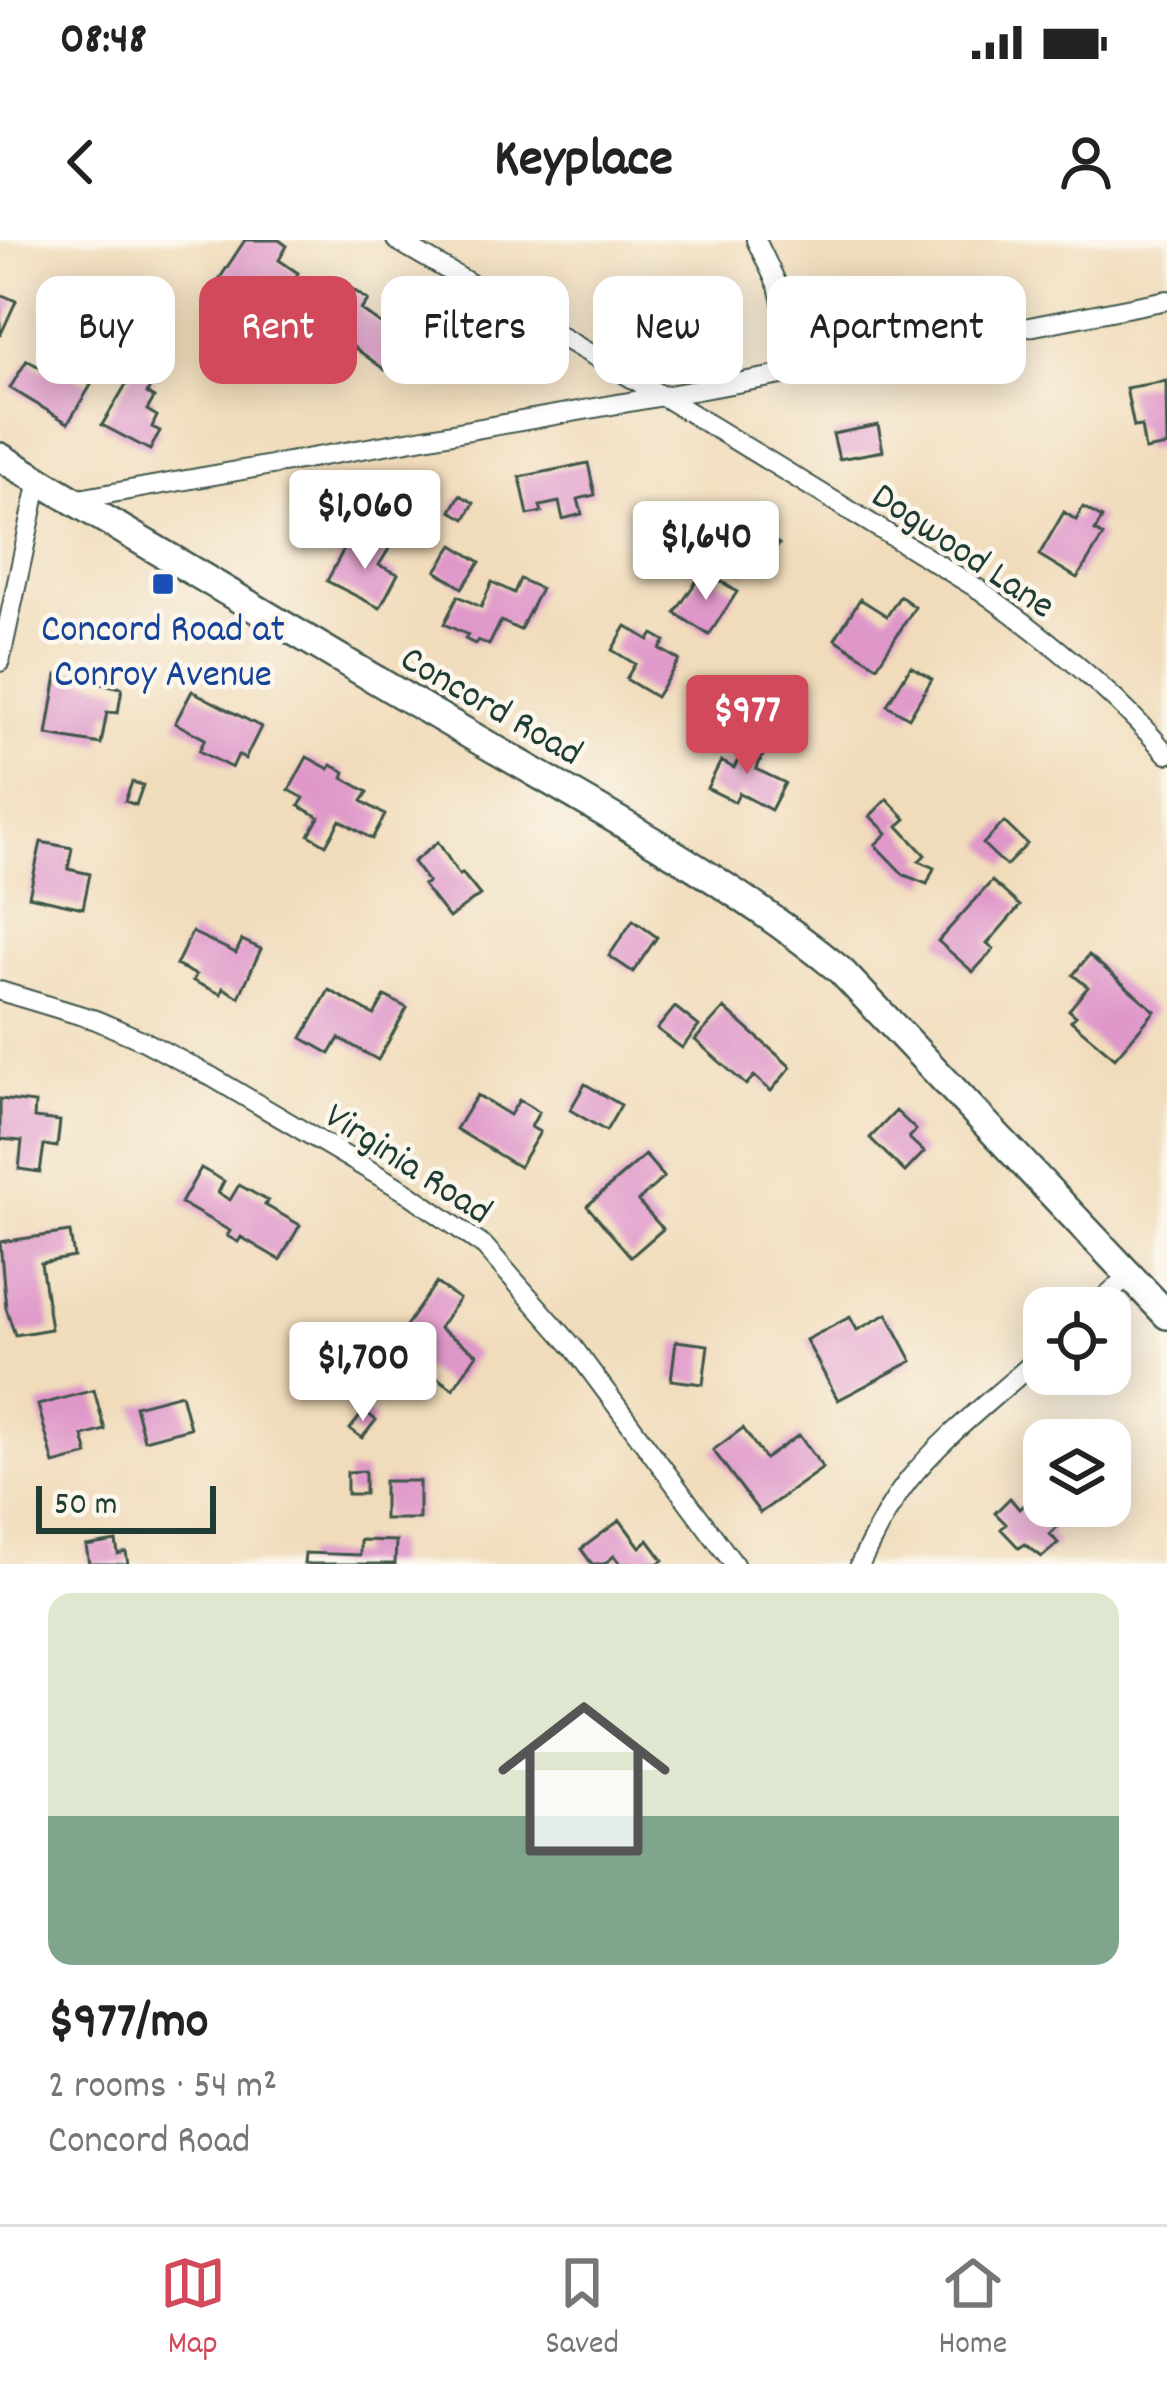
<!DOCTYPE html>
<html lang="en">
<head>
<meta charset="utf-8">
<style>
  :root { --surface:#fff; --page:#f2f2f2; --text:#222; --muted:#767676; --line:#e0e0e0; --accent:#d1495b }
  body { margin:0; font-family:Dekko,sans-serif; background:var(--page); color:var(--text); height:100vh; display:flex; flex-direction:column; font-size:45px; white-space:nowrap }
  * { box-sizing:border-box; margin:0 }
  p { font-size:39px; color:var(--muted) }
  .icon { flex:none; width:66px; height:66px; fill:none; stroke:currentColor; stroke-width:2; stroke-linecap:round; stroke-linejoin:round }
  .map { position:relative; height:1324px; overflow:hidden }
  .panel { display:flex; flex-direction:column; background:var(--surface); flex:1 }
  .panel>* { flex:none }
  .banner { position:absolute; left:36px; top:36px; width:1095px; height:108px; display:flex; gap:24px }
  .fabs { position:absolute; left:1023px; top:1047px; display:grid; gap:24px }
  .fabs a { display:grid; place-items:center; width:108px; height:108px; border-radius:24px; background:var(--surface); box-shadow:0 6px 30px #0003; font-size:60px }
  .scale { position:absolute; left:36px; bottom:30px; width:180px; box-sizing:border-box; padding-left:12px; border:6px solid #1f3d34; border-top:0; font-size:33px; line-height:42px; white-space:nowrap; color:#1f3d34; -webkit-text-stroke:9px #fbf7ec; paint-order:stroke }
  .price { position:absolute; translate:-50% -102px; padding:0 27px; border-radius:12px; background:#fff; color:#222; font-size:39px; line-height:78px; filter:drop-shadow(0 3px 6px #0008) }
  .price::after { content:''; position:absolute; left:50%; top:72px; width:36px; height:27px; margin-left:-18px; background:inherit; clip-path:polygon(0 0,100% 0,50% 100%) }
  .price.active { background:var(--accent); color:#fff }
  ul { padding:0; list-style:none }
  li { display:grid; align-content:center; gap:24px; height:636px; padding:0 48px }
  li span { display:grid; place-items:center; height:372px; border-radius:24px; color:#555 }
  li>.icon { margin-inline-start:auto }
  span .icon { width:216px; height:216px; fill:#fffc; stroke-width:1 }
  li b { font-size:51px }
  .chip { padding:0 42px; border-radius:24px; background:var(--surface); box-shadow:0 6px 30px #0003; font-size:42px; line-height:108px }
  .chip.active { background:var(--accent); color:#fff }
  .status { display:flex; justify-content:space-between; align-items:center; height:84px; padding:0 60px; background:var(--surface); direction:ltr }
  .status svg { height:33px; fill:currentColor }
  header { display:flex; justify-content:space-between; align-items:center; height:156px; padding:0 48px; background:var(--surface); font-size:54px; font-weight:700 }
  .tabs { display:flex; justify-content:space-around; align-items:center; height:168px; border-top:3px solid var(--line); background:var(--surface); font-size:33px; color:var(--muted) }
  .tabs a { display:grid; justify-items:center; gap:6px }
  .tabs .active { color:var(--accent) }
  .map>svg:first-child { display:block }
  .building { fill:#df97c9 }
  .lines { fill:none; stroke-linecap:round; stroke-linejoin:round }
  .minor-casing { stroke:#3e5548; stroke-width:22 }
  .secondary-casing { stroke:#3e5548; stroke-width:32 }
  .minor { stroke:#fff; stroke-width:18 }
  .secondary { stroke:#fff; stroke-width:27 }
  .transit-dot { fill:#1a4fb4; stroke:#fbf7ec; stroke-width:4.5 }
  .labels { text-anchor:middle; stroke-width:9; stroke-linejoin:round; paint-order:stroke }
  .street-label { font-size:39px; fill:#1f3d34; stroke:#fbf7ec }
  .transit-label { font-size:39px; fill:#164399; stroke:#fbf7ec }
</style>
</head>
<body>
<div class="status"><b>08:48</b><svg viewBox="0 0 49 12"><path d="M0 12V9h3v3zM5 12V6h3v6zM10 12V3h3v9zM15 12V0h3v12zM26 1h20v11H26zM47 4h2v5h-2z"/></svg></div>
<header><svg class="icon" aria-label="back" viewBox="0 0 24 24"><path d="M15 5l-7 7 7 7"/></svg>Keyplace<svg class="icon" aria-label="person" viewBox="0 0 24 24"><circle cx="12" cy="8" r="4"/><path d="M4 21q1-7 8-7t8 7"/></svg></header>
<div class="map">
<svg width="1167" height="1324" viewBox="0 0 1167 1324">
  <rect width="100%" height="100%" fill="#fbf7ec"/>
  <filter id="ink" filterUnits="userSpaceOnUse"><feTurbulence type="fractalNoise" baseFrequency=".00833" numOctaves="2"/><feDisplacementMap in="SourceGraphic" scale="24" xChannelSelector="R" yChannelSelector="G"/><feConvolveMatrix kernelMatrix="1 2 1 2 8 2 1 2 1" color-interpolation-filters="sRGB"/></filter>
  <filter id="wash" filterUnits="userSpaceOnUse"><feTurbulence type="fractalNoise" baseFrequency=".004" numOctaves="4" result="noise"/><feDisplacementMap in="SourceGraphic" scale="48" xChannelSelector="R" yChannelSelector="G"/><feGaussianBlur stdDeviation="2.7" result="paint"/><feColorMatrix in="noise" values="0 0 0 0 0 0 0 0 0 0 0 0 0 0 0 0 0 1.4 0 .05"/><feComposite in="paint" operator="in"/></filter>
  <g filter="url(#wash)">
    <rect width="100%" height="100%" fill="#f0dbba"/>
    <g id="blocks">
      <path class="building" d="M 245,0 L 279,0 L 287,6 L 279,20 L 298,33 L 272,76 L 248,61 L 246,63 L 218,41 Z
        M 338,39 L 368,60 L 361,70 L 382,85 L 401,60 L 424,77 L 385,130 L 311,76 Z
        M 0,54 L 16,61 L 0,96 Z
        M 27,120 L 44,130 L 48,124 L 67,135 L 68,131 L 91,145 L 68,183 L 10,148 Z
        M 137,126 L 156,136 L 147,153 L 154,158 L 147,170 L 157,176 L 152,187 L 160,191 L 150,210 L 102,185 Z
        M 1166,141 L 1167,206 L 1145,210 L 1141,186 L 1134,187 L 1126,148 Z
        M 878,185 L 883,211 L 839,219 L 833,194 Z
        M 588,223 L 595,255 L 578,259 L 582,274 L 563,279 L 559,262 L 540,266 L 542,272 L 528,275 L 520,237 Z
        M 460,255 L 474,263 L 465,279 L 451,271 Z
        M 1083,267 L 1102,278 L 1095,291 L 1103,296 L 1077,338 L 1039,315 L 1064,272 L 1076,280 Z
        M 738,275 L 779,304 L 771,315 L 763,309 L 745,334 L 713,311 Z
        M 375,292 L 393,302 L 379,325 L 398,334 L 380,368 L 327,341 L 345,307 L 362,316 Z
        M 453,305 L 480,322 L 462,348 L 436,331 Z
        M 704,330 L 737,352 L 709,395 L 675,373 Z
        M 520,339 L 541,349 L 520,390 L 501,381 L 489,405 L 478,400 L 475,404 L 465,399 L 468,395 L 444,384 L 458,356 L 481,367 L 492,342 L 514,353 Z
        M 900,356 L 915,367 L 877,426 L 835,399 L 860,359 L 887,376 Z
        M 626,386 L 649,400 L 653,394 L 665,401 L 660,409 L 679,420 L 656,457 L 626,439 L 635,424 L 612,410 Z
        M 911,426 L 932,439 L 909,478 L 887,465 Z
        M 57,435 L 122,448 L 118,473 L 107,472 L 101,504 L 47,495 Z
        M 192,451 L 261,487 L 245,519 L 238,515 L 232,528 L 199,511 L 205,499 L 175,483 Z
        M 751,495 L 769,504 L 756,529 L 785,543 L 771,570 L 739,553 L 735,562 L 707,548 L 721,521 L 734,528 Z
        M 307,517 L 329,529 L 331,525 L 345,532 L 343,538 L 368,552 L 362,561 L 385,575 L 372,599 L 340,580 L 326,605 L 309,595 L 319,577 L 299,566 L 304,558 L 289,550 Z
        M 132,542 L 143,545 L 136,565 L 125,561 Z
        M 887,559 L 906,579 L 898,586 L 925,615 L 919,621 L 934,628 L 927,644 L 904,635 L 875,605 L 887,593 L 870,576 Z
        M 1004,582 L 1027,604 L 1006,626 L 983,604 Z
        M 41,602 L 72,608 L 68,629 L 90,634 L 83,668 L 29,656 Z
        M 438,602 L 459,635 L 462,633 L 480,655 L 449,678 L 423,645 L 428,642 L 413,622 Z
        M 992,641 L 1020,666 L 987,704 L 994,709 L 973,732 L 938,701 Z
        M 633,680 L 657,697 L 633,732 L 609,716 Z
        M 192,692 L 236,713 L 242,700 L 261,709 L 239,757 L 223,748 L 221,754 L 193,741 L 196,735 L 176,725 Z
        M 1089,715 L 1155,771 L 1115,818 L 1071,781 L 1076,776 L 1069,770 L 1088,747 L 1073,735 Z
        M 329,750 L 374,775 L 385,756 L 407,768 L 378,820 L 339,798 L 330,814 L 302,798 Z
        M 675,767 L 699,786 L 682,808 L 657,789 Z
        M 724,768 L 791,827 L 771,851 L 754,836 L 746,845 L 695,800 Z
        M 585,844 L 621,865 L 606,891 L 570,870 Z
        M 477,855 L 510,875 L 519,860 L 539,872 L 531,887 L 540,892 L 519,927 L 456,889 Z
        M 0,859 L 35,863 L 34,878 L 60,881 L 57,907 L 44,905 L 40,932 L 19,929 L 22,901 L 0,899 Z
        M 896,871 L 916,890 L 909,898 L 924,912 L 905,932 L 870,898 Z
        M 645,915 L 664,937 L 638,961 L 663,989 L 631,1017 L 587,966 Z
        M 201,928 L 224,941 L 218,953 L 230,960 L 239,945 L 268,961 L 265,965 L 300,985 L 280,1020 L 241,997 L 238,1002 L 227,996 L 230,991 L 181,963 Z
        M 70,992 L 74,1017 L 41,1023 L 51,1089 L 15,1095 L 6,1068 L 0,1002 Z
        M 436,1043 L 459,1059 L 439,1088 L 477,1114 L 453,1149 L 392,1106 Z
        M 887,1074 L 912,1121 L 838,1160 L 806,1100 L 850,1077 L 857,1090 Z
        M 676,1101 L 708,1105 L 703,1144 L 671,1140 Z
        M 94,1150 L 105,1190 L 83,1196 L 88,1215 L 54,1224 L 38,1165 Z
        M 181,1154 L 190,1188 L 144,1200 L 135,1166 Z
        M 364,1171 L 376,1180 L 362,1198 L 350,1189 Z
        M 743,1188 L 765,1219 L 799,1195 L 823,1228 L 760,1273 L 713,1210 Z
        M 365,1231 L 365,1254 L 347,1254 L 347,1232 Z
        M 384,1241 L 419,1241 L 419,1279 L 384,1279 Z
        M 1044,1245 L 1044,1266 L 1079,1266 L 1050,1294 L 1058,1303 L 1042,1317 L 1025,1304 L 1019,1308 L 1001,1289 L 1006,1284 L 995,1273 L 1010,1258 L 1019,1269 Z
        M 620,1280 L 640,1307 L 648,1300 L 663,1320 L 657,1324 L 620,1324 L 614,1316 L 604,1324 L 592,1324 L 581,1309 Z
        M 360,1300 L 396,1301 L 395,1324 L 304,1324 L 305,1313 L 360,1315 Z
        M 116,1301 L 118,1314 L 126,1312 L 128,1324 L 89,1324 L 86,1306 Z"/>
    </g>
  </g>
  <g filter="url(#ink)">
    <use href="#blocks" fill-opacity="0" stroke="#3e5548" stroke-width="3"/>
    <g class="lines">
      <defs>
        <path id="minor" d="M 396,0 L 664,157 L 980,350 C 1043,395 1117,455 1167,514
          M 756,0 L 778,46 L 799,132
          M 73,260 L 799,132 L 1167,60
          M 0,422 L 39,240
          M 0,751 L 96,780 L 144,801 L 212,837 L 408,953 L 485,1007 L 573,1107 L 734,1324
          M 1093,1068 L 1130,1034
          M 860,1324 C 874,1296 888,1267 907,1242 C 944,1195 999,1154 1044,1113"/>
        <path id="secondary" d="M 0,217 C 157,310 314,404 472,496 C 597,569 729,639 841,731 L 1167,1075"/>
      </defs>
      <use href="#minor" class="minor-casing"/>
      <use href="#secondary" class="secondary-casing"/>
      <use href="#minor" class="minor"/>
      <use href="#secondary" class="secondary"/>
    </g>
  </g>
  <rect class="transit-dot" x="151" y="332" width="24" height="24" rx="6"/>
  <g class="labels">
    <g class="street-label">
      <text transform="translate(965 308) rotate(34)" y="14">Dogwood Lane</text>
      <text transform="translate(493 463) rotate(30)" y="14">Concord Road</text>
      <text transform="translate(410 921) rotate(33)" y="14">Virginia Road</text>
    </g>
    <g class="transit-label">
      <text x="163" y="400">Concord Road at<tspan x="163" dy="45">Conroy Avenue</tspan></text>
    </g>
  </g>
</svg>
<div class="fabs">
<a><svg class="icon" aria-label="locate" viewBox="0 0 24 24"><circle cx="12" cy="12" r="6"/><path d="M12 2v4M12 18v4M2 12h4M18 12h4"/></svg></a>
<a><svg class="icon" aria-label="layers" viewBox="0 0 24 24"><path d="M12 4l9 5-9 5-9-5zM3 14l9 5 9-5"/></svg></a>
</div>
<div class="scale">50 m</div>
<b class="price" style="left:365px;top:332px">$1,060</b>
<b class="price" style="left:706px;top:363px">$1,640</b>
<b class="price active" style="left:747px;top:537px">$977</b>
<b class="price" style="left:363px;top:1184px">$1,700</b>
<div class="banner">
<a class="chip">Buy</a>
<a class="chip active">Rent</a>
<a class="chip">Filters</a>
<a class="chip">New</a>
<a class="chip">Apartment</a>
</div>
</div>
<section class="panel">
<ul>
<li><span style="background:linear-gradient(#dfe7d0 60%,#7fa58c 0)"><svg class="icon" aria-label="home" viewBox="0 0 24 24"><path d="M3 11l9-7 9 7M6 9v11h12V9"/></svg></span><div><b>$977/mo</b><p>2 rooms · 54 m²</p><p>Concord Road</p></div></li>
</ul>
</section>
<nav class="tabs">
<a class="active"><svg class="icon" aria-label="map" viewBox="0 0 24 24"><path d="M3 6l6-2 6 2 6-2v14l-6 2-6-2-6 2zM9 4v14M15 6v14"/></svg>Map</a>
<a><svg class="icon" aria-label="saved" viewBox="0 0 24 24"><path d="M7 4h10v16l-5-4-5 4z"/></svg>Saved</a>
<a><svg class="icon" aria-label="home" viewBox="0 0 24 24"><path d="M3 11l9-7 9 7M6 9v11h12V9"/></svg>Home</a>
</nav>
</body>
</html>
